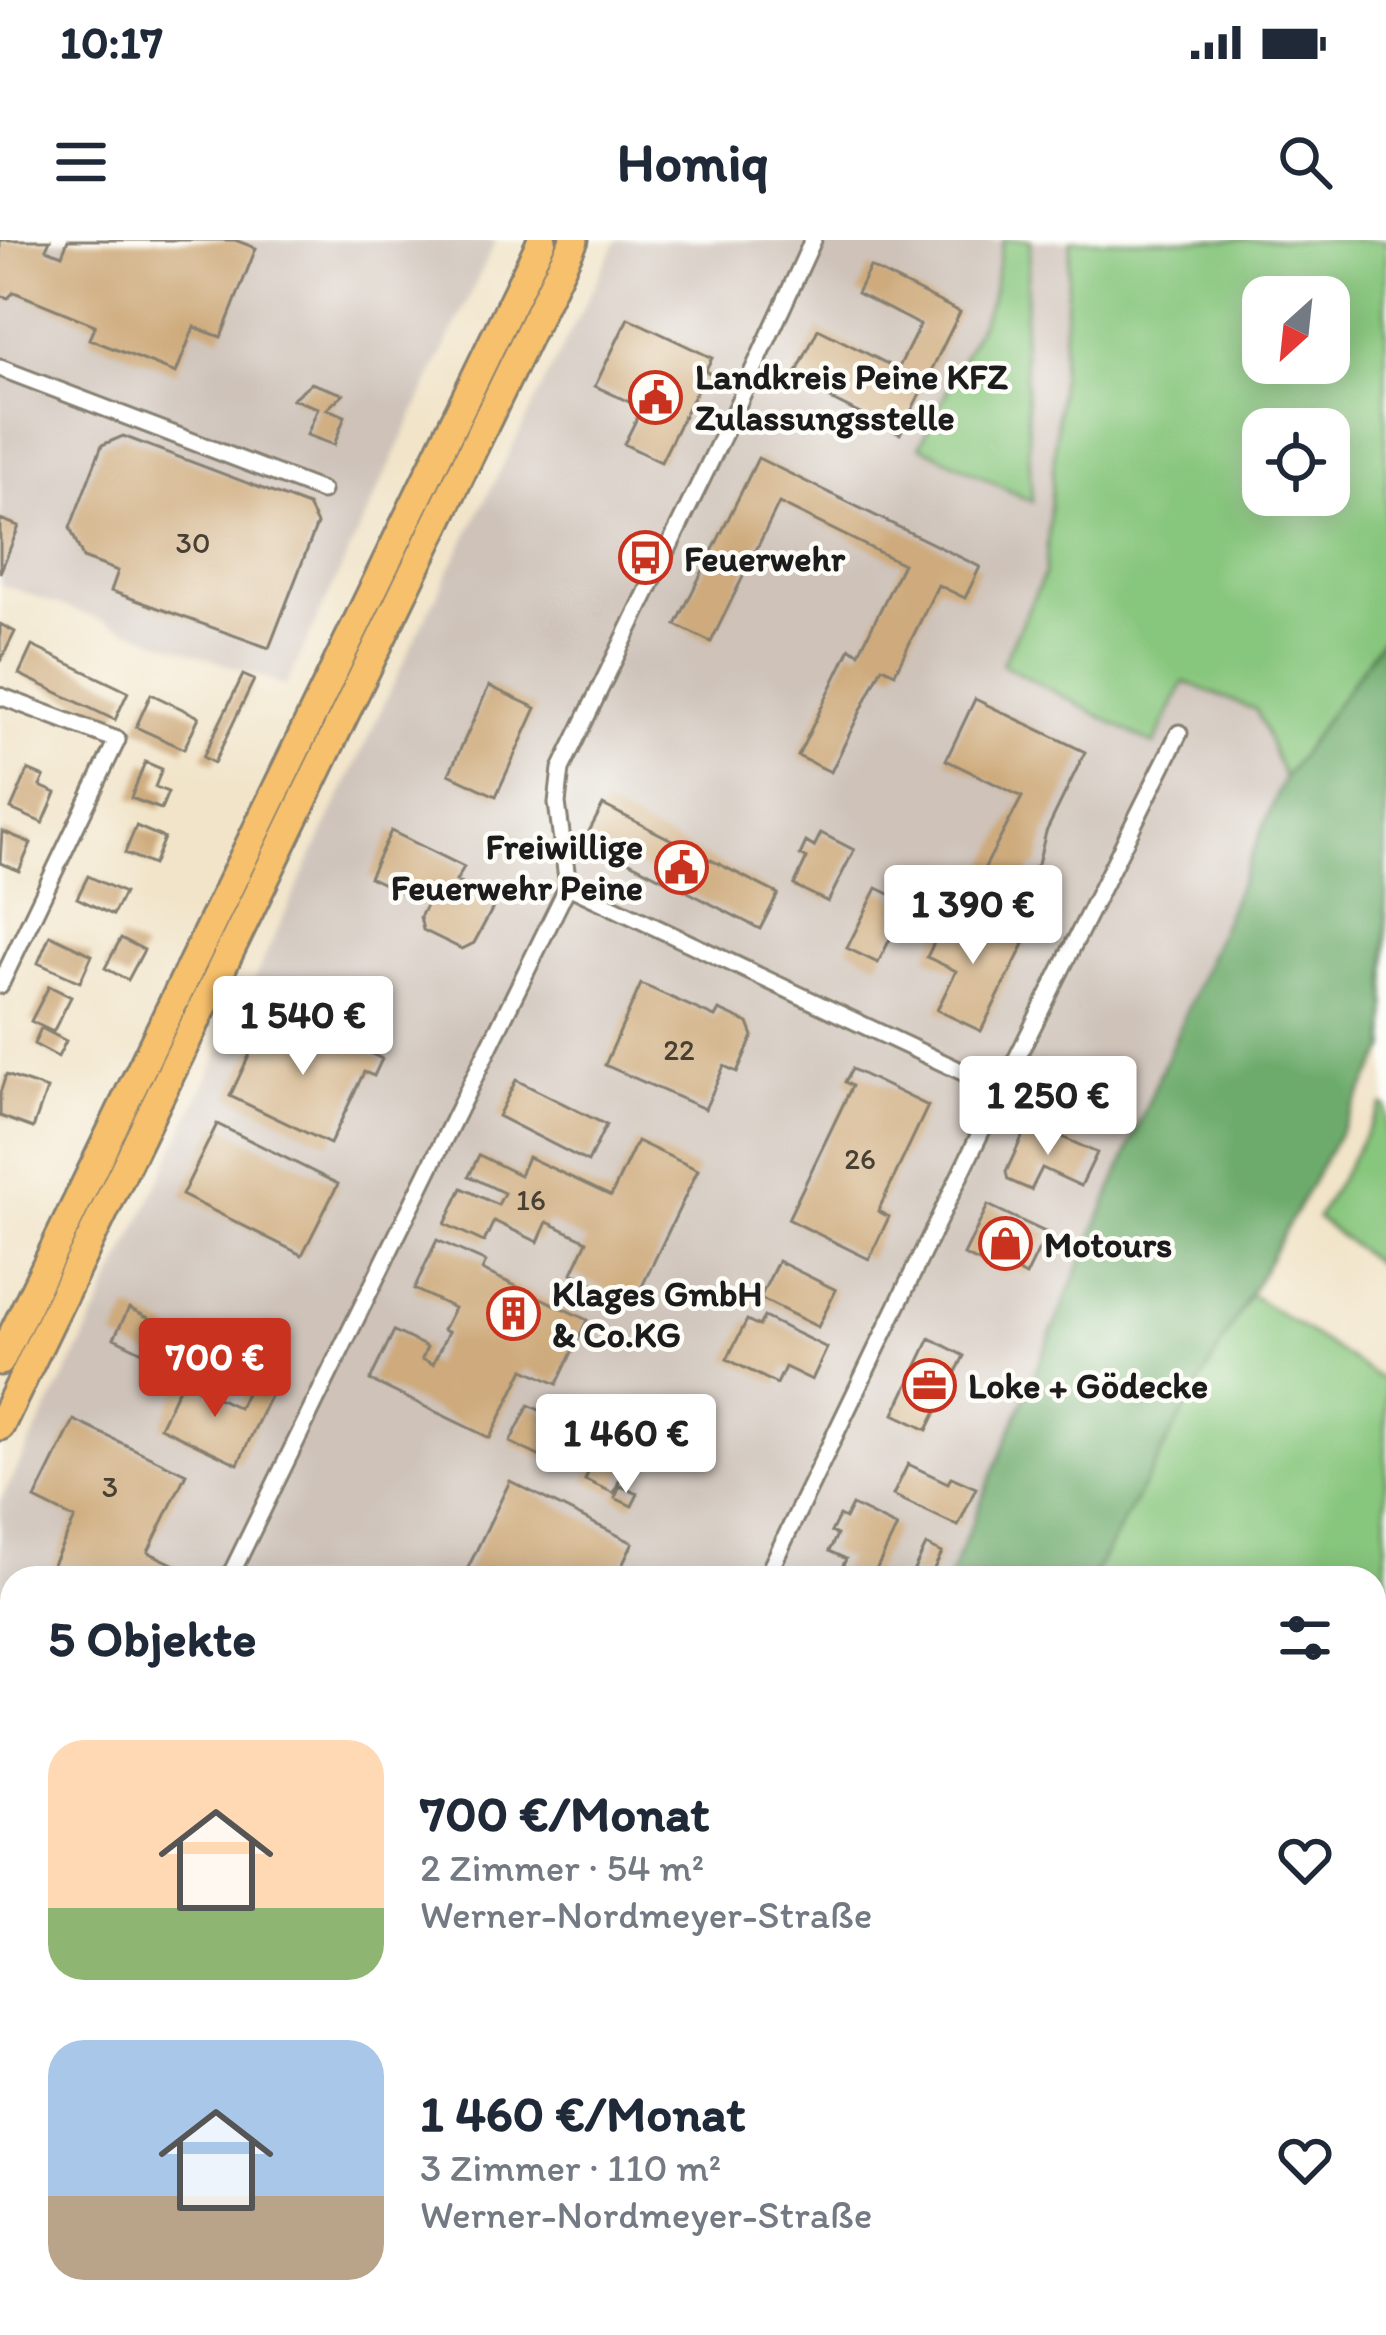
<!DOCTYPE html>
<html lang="de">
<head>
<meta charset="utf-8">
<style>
  :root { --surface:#fff; --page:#f6f6f7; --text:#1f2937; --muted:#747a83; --accent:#c8321e }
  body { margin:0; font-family:Itim,sans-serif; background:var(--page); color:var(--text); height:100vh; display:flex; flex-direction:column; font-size:45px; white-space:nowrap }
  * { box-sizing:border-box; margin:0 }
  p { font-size:39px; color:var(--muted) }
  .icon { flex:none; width:66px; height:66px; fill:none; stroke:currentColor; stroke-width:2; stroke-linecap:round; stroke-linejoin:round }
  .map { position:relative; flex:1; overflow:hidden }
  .details { position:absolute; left:0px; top:1326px; width:1386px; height:771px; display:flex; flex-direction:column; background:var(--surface); border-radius:36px 36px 0 0; box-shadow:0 6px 30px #0003 }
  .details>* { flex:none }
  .needle { width:78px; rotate:207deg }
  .buttons { position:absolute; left:1242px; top:36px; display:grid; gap:24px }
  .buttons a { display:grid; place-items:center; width:108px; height:108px; border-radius:24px; background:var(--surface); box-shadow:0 6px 30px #0003; font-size:60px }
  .price { position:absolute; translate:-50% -102px; padding:0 27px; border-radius:12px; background:#fff; color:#222; font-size:39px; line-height:78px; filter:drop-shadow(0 3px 6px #0008) }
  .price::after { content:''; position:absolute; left:50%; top:72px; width:36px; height:27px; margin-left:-18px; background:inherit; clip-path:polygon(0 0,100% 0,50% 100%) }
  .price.on { background:var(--accent); color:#fff }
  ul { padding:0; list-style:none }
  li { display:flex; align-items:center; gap:36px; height:300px; padding:0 48px }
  li span { display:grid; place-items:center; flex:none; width:336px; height:240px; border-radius:36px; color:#555 }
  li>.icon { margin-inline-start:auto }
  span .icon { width:144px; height:144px; fill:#fffc; stroke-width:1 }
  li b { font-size:51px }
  h2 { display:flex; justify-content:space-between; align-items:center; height:144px; padding:0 48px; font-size:51px }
  .status { display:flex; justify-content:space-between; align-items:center; height:84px; padding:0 60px; background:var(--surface); direction:ltr }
  .status svg { height:33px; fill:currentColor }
  header { display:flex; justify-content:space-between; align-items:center; height:156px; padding:0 48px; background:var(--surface); font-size:54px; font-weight:700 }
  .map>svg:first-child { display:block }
  .industrial { fill:#cec2b9 }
  .green { fill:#87c67d; stroke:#52714c; stroke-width:3; fill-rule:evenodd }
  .forest { fill:#6dab6c; stroke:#446444; stroke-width:3 }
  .building { fill:#ceaa7c }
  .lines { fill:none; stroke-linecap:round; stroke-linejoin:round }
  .street-casing { stroke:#868072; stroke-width:21 }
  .highway-casing { stroke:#868072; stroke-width:33 }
  .street { stroke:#fff; stroke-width:15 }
  .highway { stroke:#f7c06c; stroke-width:27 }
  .labels { text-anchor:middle; stroke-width:9; stroke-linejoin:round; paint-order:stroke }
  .number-label { font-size:30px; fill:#484034 }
  .poi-label { font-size:36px; font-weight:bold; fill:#1c1c1c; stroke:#fdfcf7; text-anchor:start }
</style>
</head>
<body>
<div class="status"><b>10:17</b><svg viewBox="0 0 49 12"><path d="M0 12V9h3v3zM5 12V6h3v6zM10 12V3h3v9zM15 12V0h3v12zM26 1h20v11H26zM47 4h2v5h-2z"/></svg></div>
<header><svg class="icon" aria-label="menu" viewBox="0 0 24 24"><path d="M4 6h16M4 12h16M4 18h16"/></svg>Homiq<svg class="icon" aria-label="search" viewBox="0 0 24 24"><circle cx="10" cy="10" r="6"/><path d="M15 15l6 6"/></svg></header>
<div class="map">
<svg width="1386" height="2095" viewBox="0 0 1386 2095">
  <rect width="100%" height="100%" fill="#fdfcf7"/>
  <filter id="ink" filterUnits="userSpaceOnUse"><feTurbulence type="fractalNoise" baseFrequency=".00833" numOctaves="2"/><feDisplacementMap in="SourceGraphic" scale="24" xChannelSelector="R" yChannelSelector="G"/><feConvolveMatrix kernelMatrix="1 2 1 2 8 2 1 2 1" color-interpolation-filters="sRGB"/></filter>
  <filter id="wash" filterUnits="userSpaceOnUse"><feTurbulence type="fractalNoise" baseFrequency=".004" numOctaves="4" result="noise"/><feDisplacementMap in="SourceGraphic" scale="48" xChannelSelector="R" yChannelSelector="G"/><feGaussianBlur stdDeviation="2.7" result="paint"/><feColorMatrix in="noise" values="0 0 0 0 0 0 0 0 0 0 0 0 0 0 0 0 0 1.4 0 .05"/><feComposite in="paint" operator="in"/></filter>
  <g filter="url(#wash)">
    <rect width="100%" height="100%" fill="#f1e4c9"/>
    <path class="industrial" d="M 0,0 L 496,0 L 286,446 L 0,344 Z
      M 617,0 L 1071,0 L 1045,333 L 1002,424 L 1154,504 L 1184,442 L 1256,470 L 1284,538 L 949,1338 L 12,1338 L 12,2085 L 48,2085 L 40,2095 L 0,2095 L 0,1261 L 81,1106 L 417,394 Z"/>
    <path class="green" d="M 1003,0 L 1031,0 L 1023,96 L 1032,262 L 920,206 L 991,61 Z
      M 1071,0 L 1386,0 L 1386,394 L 1284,538 L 1256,470 L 1184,442 L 1154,505 L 1002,424 L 1045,333 ZM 1263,57 L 1329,57 L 1329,123 L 1263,123 ZM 1263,189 L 1329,189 L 1329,255 L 1263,255 Z
      M 1382,865 L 1386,867 L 1386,1031 L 1317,978 Z
      M 1248,1053 L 1386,1142 L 1386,1572 L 1374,1559 L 1374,1338 L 1092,1338 Z
      M 1386,1597 L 1386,1715 L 1374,1737 L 1374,1607 Z"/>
    <path class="forest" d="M 1386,394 L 1386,809 L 1092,1338 L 949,1338 L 1284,538 Z
      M 48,2085 L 439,2085 L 483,2095 L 40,2095 Z"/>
    <g id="blocks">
      <path class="building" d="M 0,0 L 50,0 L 46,9 L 62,15 L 68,0 L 235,0 L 256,8 L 221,97 L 194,87 L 176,133 L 89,99 L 95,85 L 14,52 L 8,58 L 0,55 Z
        M 870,27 L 960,72 L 900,194 L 793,140 L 818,89 L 898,129 L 920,85 L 857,53 Z
        M 628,78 L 712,118 L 705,131 L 718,137 L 710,145 L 701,141 L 661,222 L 624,204 L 642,168 L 595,146 Z
        M 311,143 L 343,154 L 327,169 L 345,176 L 334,205 L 307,195 L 318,168 L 292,159 Z
        M 123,196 L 308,266 L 317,284 L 269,408 L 111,351 L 118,331 L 83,318 L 70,288 L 102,205 Z
        M 758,218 L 980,327 L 965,358 L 938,345 L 895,433 L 882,427 L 831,532 L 798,516 L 850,408 L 859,413 L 903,324 L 779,263 L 711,402 L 676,385 Z
        M 0,279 L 19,286 L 0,333 Z
        M 0,384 L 15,392 L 0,422 Z
        M 32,406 L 128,452 L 115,480 L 19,434 Z
        M 243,435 L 254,440 L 214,523 L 203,517 Z
        M 489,446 L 536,468 L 496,556 L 449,534 Z
        M 151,454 L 199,477 L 184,509 L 136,487 Z
        M 975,459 L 1085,512 L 1046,592 L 1038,624 L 1029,631 L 1017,654 L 1001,646 L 1005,639 L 984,629 L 1022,557 L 946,520 Z
        M 145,522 L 162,529 L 155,547 L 168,552 L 161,569 L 131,558 Z
        M 28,530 L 44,537 L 40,546 L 56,553 L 43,583 L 11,569 Z
        M 603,565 L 778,654 L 760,689 L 585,599 Z
        M 136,586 L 164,598 L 153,625 L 125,613 Z
        M 2,591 L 31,603 L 19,631 L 0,623 Z
        M 391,591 L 464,627 L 456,641 L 496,662 L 474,703 L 462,709 L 423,690 L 420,677 L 427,664 L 369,637 Z
        M 821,593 L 854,610 L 828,662 L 794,645 L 807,618 L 800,615 L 806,602 L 814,607 Z
        M 88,636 L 124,653 L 113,675 L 77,658 Z
        M 877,648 L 908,663 L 878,723 L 847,708 Z
        M 950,669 L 1024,704 L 981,791 L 937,770 L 956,731 L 927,717 Z
        M 50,695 L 92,715 L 80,742 L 38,723 Z
        M 121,698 L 144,710 L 128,740 L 105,728 Z
        M 641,744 L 715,777 L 719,770 L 748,783 L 753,796 L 737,832 L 724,826 L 705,869 L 605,825 Z
        M 49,746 L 71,757 L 53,792 L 31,781 Z
        M 301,780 L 382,819 L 374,836 L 364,832 L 330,904 L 230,856 L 265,782 L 294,795 Z
        M 41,788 L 66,801 L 58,817 L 34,804 Z
        M 852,829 L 928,866 L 878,971 L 889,977 L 869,1019 L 788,979 L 852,846 L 845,842 Z
        M 6,835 L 47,849 L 33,888 L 0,876 L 0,853 Z
        M 516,840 L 606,885 L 588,922 L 498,876 Z
        M 1029,882 L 1097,913 L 1081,946 L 1042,928 L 1031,950 L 1008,940 L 1006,932 Z
        M 217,884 L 338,944 L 302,1015 L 182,955 Z
        M 637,901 L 698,930 L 634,1063 L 572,1033 L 587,1001 L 547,982 L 538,1002 L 494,981 L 484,1002 L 445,984 L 462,948 L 498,965 L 504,953 L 469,936 L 479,915 L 520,935 L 528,917 L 611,956 Z
        M 988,965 L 1047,993 L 1026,1036 L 1009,1027 L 1005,1034 L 964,1015 Z
        M 437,1000 L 486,1022 L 482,1030 L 587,1080 L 557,1144 L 524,1129 L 490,1198 L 370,1140 L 394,1091 L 427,1107 L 422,1119 L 433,1124 L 448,1092 L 443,1090 L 454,1068 L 414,1049 Z
        M 778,1021 L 836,1050 L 818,1087 L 760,1058 Z
        M 129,1068 L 171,1089 L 157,1119 L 114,1098 Z
        M 764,1077 L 827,1108 L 812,1140 L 785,1127 L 777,1144 L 727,1119 L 747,1080 L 759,1086 Z
        M 930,1098 L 964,1116 L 927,1190 L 894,1174 Z
        M 182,1141 L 239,1168 L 250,1144 L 271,1154 L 238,1224 L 160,1187 Z
        M 529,1165 L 551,1176 L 545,1188 L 561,1196 L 549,1221 L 510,1202 Z
        M 74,1180 L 186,1234 L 148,1312 L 183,1329 L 179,1338 L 46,1338 L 75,1279 L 35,1259 Z
        M 606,1191 L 635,1203 L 614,1253 L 585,1240 Z
        M 908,1224 L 948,1243 L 951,1237 L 976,1248 L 958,1286 L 893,1255 Z
        M 510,1241 L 633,1303 L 616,1338 L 463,1338 Z
        M 620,1246 L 638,1254 L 632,1266 L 615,1258 Z
        M 852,1265 L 897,1287 L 875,1332 L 888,1338 L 837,1338 L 846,1319 L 829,1311 L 837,1295 L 831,1292 L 839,1276 L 845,1279 Z
        M 926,1305 L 942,1313 L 929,1338 L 916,1338 L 911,1336 Z
        M 12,1409 L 12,1497 L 0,1491 L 0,1434 Z
        M 0,1698 L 12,1702 L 5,1733 L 12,1735 L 12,1759 L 0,1755 Z
        M 12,2052 L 12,2085 L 30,2085 L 25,2094 L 0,2080 Z
        M 562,2085 L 589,2085 L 586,2095 L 559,2095 Z"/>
    </g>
  </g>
  <g filter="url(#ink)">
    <use href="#blocks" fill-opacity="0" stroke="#868072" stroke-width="3"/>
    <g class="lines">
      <defs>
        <path id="street" d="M 0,128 L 322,251
          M 0,456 L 117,500 L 0,745
          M 568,646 L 1001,850
          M 229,1338 L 568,646 L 557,563 L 561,529 L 730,181 L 813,0
          M 766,1338 L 1001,850 L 1179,493
          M 0,1809 L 12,1812
          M 0,1998 L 12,1979
          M 975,2085 L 1008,2095"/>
        <path id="highway" d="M 0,1121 L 542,0
          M 0,1186 L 574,0"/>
      </defs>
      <use href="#street" class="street-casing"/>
      <use href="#highway" class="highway-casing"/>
      <use href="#street" class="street"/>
      <use href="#highway" class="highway"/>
    </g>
  </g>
  <defs>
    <symbol id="civic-ring" viewBox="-11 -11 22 22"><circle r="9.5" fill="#fdfcf7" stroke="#c8321e" stroke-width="1.5"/><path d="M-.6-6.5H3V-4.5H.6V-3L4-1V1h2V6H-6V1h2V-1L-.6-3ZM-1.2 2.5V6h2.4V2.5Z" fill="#c8321e"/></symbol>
    <symbol id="bus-ring" viewBox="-11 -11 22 22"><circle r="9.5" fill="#fdfcf7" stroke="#c8321e" stroke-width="1.5"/><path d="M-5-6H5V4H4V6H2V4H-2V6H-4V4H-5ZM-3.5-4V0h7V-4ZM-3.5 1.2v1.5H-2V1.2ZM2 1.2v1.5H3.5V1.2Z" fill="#c8321e"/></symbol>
    <symbol id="shop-ring" viewBox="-11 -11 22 22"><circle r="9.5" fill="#fdfcf7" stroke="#c8321e" stroke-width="1.5"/><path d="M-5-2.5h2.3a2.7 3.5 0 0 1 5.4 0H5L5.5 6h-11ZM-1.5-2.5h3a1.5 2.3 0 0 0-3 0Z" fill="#c8321e"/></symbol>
    <symbol id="building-ring" viewBox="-11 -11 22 22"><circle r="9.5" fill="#fdfcf7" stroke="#c8321e" stroke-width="1.5"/><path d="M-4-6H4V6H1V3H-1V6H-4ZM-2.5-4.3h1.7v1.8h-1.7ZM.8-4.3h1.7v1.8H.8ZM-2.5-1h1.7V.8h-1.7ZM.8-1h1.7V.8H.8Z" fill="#c8321e"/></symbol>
    <symbol id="office-ring" viewBox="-11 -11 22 22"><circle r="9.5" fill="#fdfcf7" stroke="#c8321e" stroke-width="1.5"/><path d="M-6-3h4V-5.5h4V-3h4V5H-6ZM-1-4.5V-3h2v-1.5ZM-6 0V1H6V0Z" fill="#c8321e"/></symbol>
  </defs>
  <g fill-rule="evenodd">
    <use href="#civic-ring" x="626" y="128" width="59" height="59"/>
    <use href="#bus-ring" x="616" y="288" width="59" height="59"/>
    <use href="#civic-ring" x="652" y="598" width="59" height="59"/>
    <use href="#shop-ring" x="976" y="974" width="59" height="59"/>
    <use href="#building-ring" x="484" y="1044" width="59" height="59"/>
    <use href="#office-ring" x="900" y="1116" width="59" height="59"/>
  </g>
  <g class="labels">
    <g class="number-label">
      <text x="193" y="313">30</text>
      <text x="679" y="820">22</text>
      <text x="860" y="929">26</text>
      <text x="531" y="970">16</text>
      <text x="110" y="1257">3</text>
    </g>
    <g class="poi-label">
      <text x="695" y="149">Landkreis Peine KFZ<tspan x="695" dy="41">Zulassungsstelle</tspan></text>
      <text x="684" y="331">Feuerwehr</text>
      <text x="643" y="619" text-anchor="end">Freiwillige<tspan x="643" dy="41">Feuerwehr Peine</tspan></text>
      <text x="1044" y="1017">Motours</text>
      <text x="552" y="1066">Klages GmbH<tspan x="552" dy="41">&amp; Co.KG</tspan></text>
      <text x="968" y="1158">Loke + Gödecke</text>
    </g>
  </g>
</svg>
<div class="buttons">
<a><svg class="needle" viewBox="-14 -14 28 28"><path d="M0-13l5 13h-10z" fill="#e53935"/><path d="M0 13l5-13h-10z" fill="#747a83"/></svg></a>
<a><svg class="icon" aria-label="locate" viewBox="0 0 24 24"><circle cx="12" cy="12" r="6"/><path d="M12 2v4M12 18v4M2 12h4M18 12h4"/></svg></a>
</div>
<b class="price" style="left:973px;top:727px">1 390 €</b>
<b class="price" style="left:303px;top:838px">1 540 €</b>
<b class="price" style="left:1048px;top:918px">1 250 €</b>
<b class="price on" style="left:215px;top:1180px">700 €</b>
<b class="price" style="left:626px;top:1256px">1 460 €</b>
<section class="details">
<h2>5 Objekte<svg class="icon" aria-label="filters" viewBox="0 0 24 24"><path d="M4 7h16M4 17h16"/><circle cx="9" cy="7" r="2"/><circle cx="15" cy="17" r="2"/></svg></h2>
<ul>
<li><span style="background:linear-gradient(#ffd9b3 70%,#8fb573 0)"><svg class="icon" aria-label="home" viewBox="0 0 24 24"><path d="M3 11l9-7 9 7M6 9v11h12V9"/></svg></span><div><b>700 €/Monat</b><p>2 Zimmer · 54 m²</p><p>Werner-Nordmeyer-Straße</p></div><svg class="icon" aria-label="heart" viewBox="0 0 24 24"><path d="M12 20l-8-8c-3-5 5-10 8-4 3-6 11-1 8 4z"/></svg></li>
<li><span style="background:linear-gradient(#a9c7e8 65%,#b9a48a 0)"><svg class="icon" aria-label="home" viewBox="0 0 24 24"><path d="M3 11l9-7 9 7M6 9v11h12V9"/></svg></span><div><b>1 460 €/Monat</b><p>3 Zimmer · 110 m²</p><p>Werner-Nordmeyer-Straße</p></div><svg class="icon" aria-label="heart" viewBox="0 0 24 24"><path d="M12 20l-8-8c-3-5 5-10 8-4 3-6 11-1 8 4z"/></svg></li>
</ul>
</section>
</div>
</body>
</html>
